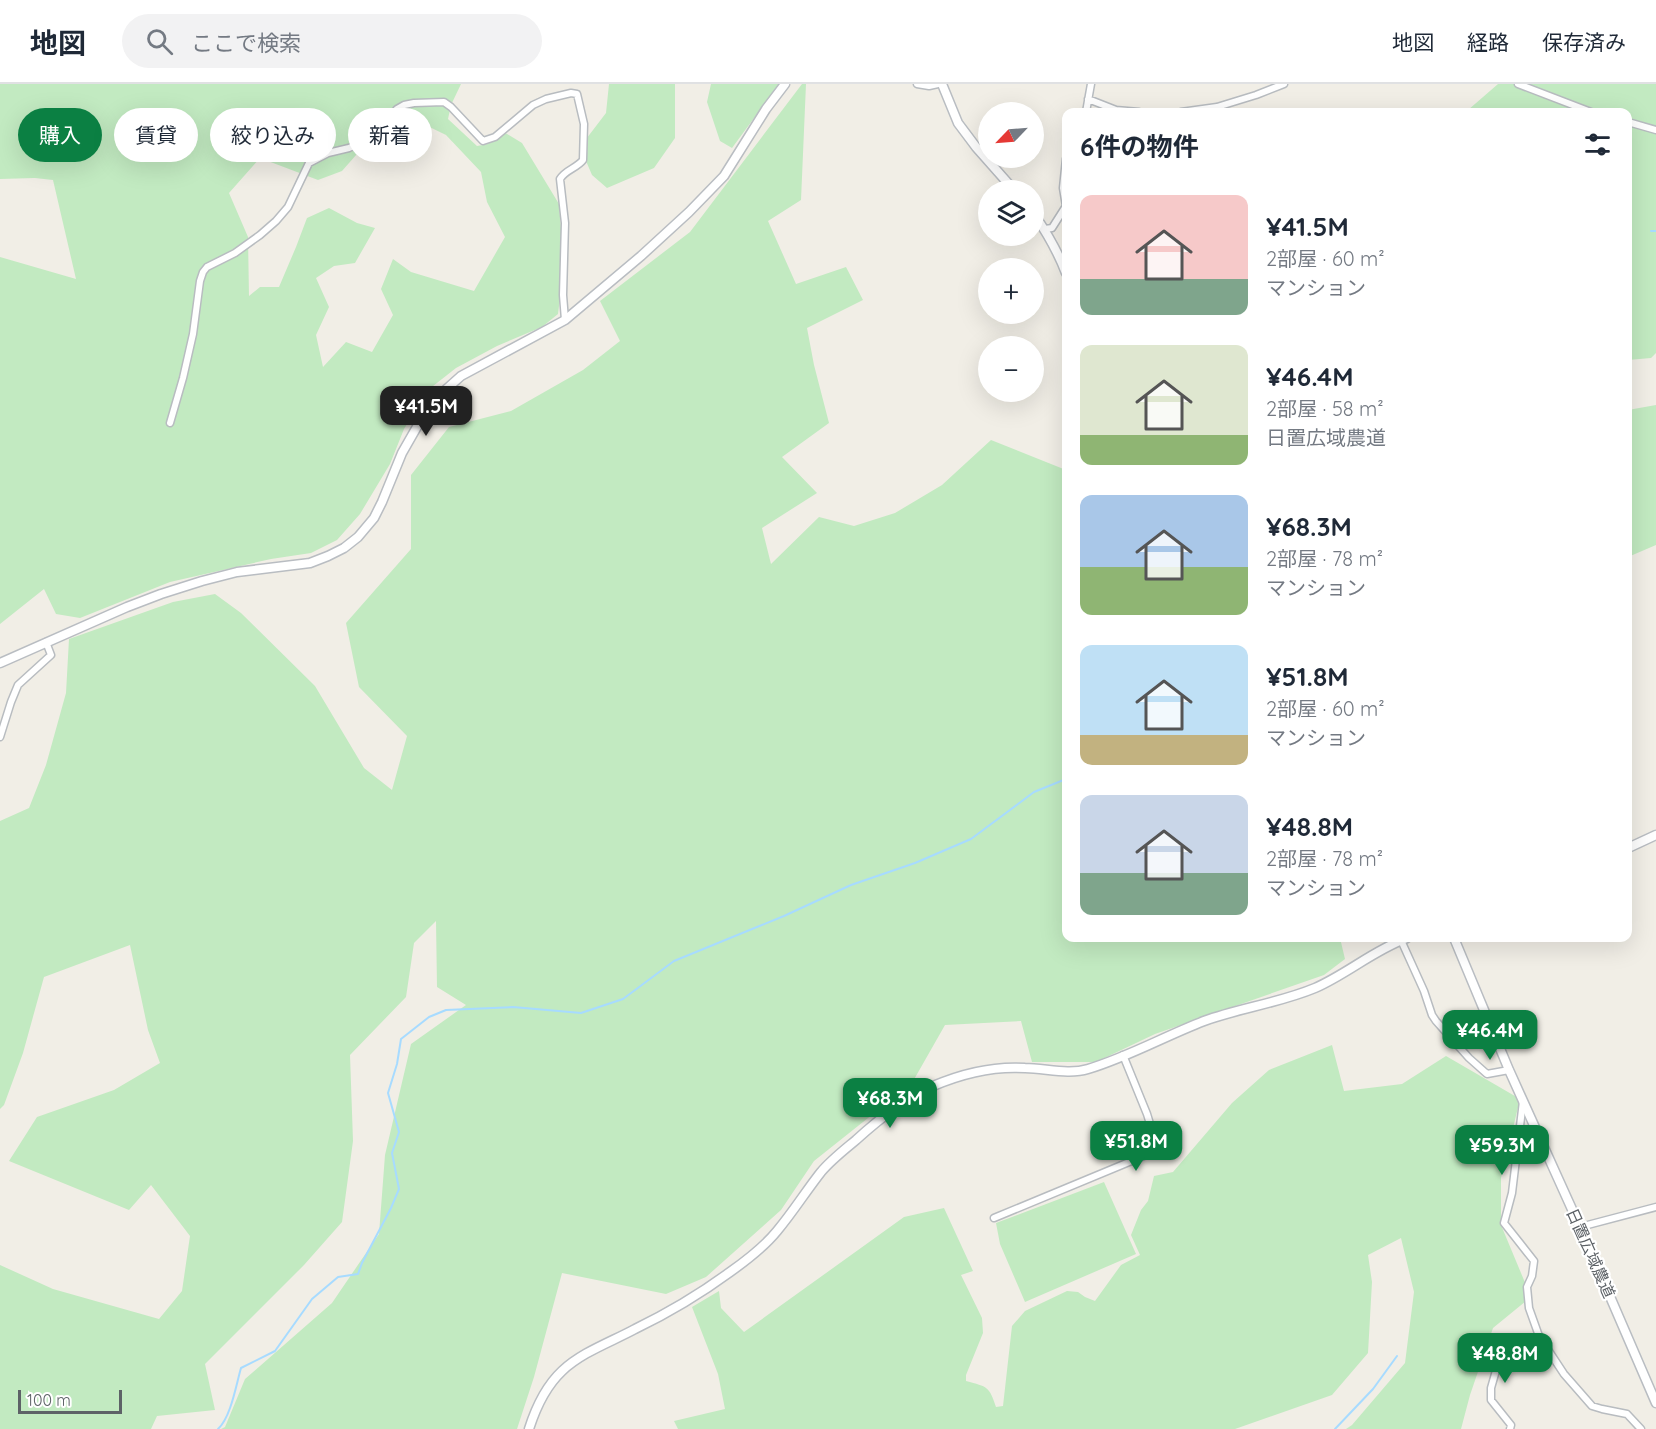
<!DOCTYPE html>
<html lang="ja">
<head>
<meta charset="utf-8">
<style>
  :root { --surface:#fff; --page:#f2f2f3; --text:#1f2937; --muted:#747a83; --line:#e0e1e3; --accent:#0b8043 }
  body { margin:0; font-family:Quicksand,"Noto Sans JP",sans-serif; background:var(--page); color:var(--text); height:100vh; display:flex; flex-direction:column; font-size:22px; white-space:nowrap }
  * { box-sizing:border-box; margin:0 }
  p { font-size:20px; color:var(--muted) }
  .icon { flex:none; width:33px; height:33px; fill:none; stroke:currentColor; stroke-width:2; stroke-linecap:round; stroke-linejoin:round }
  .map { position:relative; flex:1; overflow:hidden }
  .drawer { position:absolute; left:1062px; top:24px; width:570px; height:834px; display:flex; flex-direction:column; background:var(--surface); border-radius:12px; box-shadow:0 6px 24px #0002 }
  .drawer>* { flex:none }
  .hud { position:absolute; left:18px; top:24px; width:570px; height:54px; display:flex; gap:12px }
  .needle { width:39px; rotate:245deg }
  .fabs { position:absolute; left:978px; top:18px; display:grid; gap:12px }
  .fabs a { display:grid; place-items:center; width:66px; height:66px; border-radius:50%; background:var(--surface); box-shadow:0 6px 24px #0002; font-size:30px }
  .scale { position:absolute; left:18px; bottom:15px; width:104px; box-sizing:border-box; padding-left:6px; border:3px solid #5d6267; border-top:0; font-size:16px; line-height:21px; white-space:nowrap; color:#5d6267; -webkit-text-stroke:4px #fff; paint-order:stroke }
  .price { position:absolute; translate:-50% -51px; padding:0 14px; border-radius:12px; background:var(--accent); color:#fff; font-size:20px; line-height:39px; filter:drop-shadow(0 2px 3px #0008) }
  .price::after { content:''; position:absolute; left:50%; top:36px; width:18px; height:14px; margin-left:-9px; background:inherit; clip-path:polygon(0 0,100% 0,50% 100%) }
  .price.selected { background:#222; color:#fff }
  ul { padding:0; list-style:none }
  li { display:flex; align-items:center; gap:18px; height:150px; padding:0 18px }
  li span { display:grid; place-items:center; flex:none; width:168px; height:120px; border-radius:12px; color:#555 }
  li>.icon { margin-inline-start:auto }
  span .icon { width:72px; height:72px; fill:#fffc; stroke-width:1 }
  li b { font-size:26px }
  h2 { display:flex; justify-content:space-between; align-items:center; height:72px; padding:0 18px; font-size:26px }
  .chip { padding:0 21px; border-radius:27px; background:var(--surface); box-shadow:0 6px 24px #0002; font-size:21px; line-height:54px }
  .chip.selected { background:var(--accent); color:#fff }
  header { display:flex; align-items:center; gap:36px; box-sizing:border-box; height:84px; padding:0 30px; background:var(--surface); border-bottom:2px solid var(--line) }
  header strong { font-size:28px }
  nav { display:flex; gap:33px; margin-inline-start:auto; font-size:21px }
  .search { width:420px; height:54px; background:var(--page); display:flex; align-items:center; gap:15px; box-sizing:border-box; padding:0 21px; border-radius:33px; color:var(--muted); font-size:22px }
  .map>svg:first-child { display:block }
  .green { fill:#c2eac1; fill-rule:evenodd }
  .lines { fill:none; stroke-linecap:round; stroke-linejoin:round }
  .stream { stroke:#a7dbff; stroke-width:2 }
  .street-casing { stroke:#b8bcc0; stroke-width:9 }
  .secondary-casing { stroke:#b9bdc2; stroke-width:11 }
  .street { stroke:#fff; stroke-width:6 }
  .secondary { stroke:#fff; stroke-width:8 }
  .labels { text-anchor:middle; stroke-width:4.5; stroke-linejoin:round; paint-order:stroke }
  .street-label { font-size:16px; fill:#5d6267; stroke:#fff }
</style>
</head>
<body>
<header>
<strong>地図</strong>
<div class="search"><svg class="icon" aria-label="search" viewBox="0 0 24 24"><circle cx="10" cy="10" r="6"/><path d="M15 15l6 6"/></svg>ここで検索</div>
<nav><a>地図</a><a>経路</a><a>保存済み</a></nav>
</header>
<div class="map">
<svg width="1656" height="1345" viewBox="0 0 1656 1345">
  <rect width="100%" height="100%" fill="#f1eee6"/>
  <path class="green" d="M 0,0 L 461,0 L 451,21 L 448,35 L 477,62 L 488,60 L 502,47 L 522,59 L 559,120 L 564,182 L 558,230 L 542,243 L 497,262 L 456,284 L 428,306 L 404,345 L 390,380 L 360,430 L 337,456 L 311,469 L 271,475 L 170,498 L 80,534 L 56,530 L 44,505 L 0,540 L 0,173 L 76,195 L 53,96 L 35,94 L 0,95 ZM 411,34 L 446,51 L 481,88 L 487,118 L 505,153 L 474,207 L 411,188 L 393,175 L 381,205 L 393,231 L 372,268 L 346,258 L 323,283 L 316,251 L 329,223 L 316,194 L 334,182 L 355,179 L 375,144 L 357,139 L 329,124 L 307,134 L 296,163 L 279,203 L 260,203 L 249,212 L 248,153 L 229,109 L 260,74 L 318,96 L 342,87 L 379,45 Z
    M 609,0 L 675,0 L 675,54 L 654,84 L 607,104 L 592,91 L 580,63 L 606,29 Z
    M 711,0 L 779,0 L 732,64 L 720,57 L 707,18 Z
    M 802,0 L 806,0 L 801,116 L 768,137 L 796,200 L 846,183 L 863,216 L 807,244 L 814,281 L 829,339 L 782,373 L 817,409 L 762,444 L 771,480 L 819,433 L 854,442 L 895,429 L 942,401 L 991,356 L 1066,386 L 1066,854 L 1340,854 L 1345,875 L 1324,891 L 1155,950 L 1096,978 L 1032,978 L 1021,937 L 945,941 L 912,999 L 814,1077 L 781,1126 L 706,1193 L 666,1210 L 562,1189 L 534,1293 L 517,1345 L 221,1345 L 225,1343 L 245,1295 L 332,1219 L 379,1150 L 385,1071 L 411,960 L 466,921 L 437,903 L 436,837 L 414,859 L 406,913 L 350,971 L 353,1057 L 342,1138 L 304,1181 L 205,1280 L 215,1326 L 157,1332 L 151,1345 L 0,1345 L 0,1181 L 53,1205 L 159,1235 L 182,1207 L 190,1152 L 151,1101 L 129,1126 L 9,1077 L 37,1033 L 114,1006 L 160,979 L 148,946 L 130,861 L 44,893 L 23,969 L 4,1021 L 0,1025 L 0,737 L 29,724 L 46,681 L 66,609 L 69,555 L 173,518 L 215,510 L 241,529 L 315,602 L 364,684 L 392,706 L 407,652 L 359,603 L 346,539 L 411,465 L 411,391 L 449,343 L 511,327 L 583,286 L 620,257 L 600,217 L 690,148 Z
    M 1498,0 L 1656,0 L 1656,269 L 1651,274 L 1628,276 L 1628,28 L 1441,28 L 1468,26 Z
    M 1656,321 L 1656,461 L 1628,473 L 1628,326 Z
    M 1332,961 L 1344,1007 L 1402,1000 L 1446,972 L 1520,1015 L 1501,1094 L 1501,1141 L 1531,1213 L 1493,1244 L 1470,1311 L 1461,1345 L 1346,1345 L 1352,1341 L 1405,1279 L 1414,1208 L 1401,1154 L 1368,1171 L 1372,1198 L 1368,1269 L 1332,1311 L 1235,1345 L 678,1345 L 674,1337 L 725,1325 L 718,1290 L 692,1223 L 719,1207 L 721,1224 L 744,1248 L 904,1133 L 944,1124 L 973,1187 L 961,1191 L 982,1234 L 983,1249 L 966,1291 L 966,1297 C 988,1303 989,1302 996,1323 L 1003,1322 L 1012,1242 L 1025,1227 L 1067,1207 L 1078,1208 L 1085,1213 L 1095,1217 L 1121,1181 L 1140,1171 L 1131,1151 L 1141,1126 L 1148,1117 L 1154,1092 L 1173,1088 L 1232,1019 L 1269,986 Z
    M 1104,1098 L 1136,1170 L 1025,1218 L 1000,1160 L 996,1139 Z"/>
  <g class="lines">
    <path class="stream" d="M 1651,147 L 1656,147
      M 218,1345 C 231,1333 236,1301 241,1284 L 275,1267 L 312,1215 L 338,1193 L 358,1190 L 362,1179 L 391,1124 L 399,1105 L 392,1069 L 399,1048 L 388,1009 L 397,980 L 401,955 L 429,933 L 446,926 L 513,923 L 581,929 L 623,915 L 674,877 L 784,832 L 851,801 L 915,779 L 971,755 L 1034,708 L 1066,695
      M 1335,1345 L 1373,1305 L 1397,1272"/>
    <defs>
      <path id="street" d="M 917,0 L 929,2 L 938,0
        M 1518,0 L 1591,28
        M 1088,15 L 1116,26 L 1139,28
        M 1086,28 L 1091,0
        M 1181,28 L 1217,23 L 1256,11 L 1284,0
        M 1628,38 L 1656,46
        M 1045,145 L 1052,144 L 1066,122 L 1063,104 L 1066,75
        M 170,339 L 183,294 L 193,250 L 200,197 L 203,188 L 207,183 L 235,169 L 260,151 L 276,137 L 288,123 L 309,79 L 328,69 L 349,64 L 373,53 L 397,25 L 404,21 L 414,19 L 444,18 L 451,23 L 483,57 L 495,53 L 533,21 L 546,15 L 571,9 L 577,10 L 584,40 L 583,76 C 577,84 565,86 560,95 L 565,139 L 563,211 L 565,236
        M 0,653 L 11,618 L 18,601 L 51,571 L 46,558
        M 1400,854 L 1424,907 L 1432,931 L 1436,937 L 1469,974 L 1487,990 L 1509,986
        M 1523,1017 L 1512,1109 L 1504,1139 L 1534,1177 L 1532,1192 L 1527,1203 L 1529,1224 L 1539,1252 L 1564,1290 L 1592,1322 L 1602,1325 L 1627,1330 L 1641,1345
        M 994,1134 L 1158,1066 L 1147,1030 L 1123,971
        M 1580,1143 L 1656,1123
        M 1510,1345 L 1511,1341 L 1491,1316 L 1491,1304 L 1497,1283 L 1510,1267 L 1539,1252"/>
      <path id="secondary" d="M 942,0 L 958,39 L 976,63 L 1014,106
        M 1034,130 C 1047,149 1058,168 1066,189
        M 0,579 L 127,523 L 161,510 L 202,497 L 237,488 L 310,479 L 328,472 L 344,464 L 358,453 L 374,434 L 382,418 L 402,369 L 422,334 L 442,309 L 461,292 L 565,236 L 641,172 L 689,128 L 724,92 L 766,25 L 785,0
        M 1628,764 L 1656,751
        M 1454,854 L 1509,986 L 1580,1143 L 1656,1319
        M 529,1345 C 536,1323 545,1303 562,1287 C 582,1268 611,1258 635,1245 C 668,1229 700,1210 730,1188 C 747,1176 764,1163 777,1147 C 793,1128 806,1107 821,1088 C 831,1076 844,1066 856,1056 C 879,1035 904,1015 933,1002 C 961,990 994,982 1025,984 C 1045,984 1068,991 1088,985 C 1128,973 1165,952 1204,937 C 1240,924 1279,919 1315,904 C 1347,890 1374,866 1407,854"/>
    </defs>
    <use href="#street" class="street-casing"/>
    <use href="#secondary" class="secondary-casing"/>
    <use href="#street" class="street"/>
    <use href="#secondary" class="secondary"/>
  </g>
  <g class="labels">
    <g class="street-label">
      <text transform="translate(1591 1169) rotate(66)" y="6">日置広域農道</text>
    </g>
  </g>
</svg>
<div class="fabs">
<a><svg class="needle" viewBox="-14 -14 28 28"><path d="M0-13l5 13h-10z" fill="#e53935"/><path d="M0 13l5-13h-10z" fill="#747a83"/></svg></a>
<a><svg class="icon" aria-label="layers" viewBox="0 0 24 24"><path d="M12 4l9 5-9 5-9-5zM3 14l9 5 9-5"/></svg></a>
<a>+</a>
<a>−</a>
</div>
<div class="scale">100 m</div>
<b class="price selected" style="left:426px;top:353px">¥41.5M</b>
<b class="price" style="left:1490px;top:977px">¥46.4M</b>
<b class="price" style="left:890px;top:1045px">¥68.3M</b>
<b class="price" style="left:1136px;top:1088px">¥51.8M</b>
<b class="price" style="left:1502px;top:1092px">¥59.3M</b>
<b class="price" style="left:1505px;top:1300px">¥48.8M</b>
<div class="hud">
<a class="chip selected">購入</a>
<a class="chip">賃貸</a>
<a class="chip">絞り込み</a>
<a class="chip">新着</a>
</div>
<section class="drawer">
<h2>6件の物件<svg class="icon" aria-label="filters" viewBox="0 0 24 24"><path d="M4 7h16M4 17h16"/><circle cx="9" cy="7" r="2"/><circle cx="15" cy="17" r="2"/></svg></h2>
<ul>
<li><span style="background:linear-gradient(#f6c9c9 70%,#7fa58c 0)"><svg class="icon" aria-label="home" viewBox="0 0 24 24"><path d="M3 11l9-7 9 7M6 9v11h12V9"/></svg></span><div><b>¥41.5M</b><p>2部屋 · 60 m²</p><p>マンション</p></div></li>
<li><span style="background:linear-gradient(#dfe7d0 75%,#8fb573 0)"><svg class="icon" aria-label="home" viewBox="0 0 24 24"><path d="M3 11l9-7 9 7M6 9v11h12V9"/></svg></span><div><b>¥46.4M</b><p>2部屋 · 58 m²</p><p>日置広域農道</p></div></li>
<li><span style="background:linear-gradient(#a9c7e8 60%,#8fb573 0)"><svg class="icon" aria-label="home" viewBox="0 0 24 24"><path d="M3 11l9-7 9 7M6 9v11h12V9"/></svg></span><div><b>¥68.3M</b><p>2部屋 · 78 m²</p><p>マンション</p></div></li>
<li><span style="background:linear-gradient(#bfe0f5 75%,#c2b280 0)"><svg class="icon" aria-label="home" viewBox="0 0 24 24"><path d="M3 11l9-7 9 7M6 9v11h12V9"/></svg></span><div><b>¥51.8M</b><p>2部屋 · 60 m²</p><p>マンション</p></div></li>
<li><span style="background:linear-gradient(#c9d6e8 65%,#7fa58c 0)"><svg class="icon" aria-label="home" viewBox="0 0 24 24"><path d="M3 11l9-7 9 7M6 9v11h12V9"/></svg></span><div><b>¥48.8M</b><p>2部屋 · 78 m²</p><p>マンション</p></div></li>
</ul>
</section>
</div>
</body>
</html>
